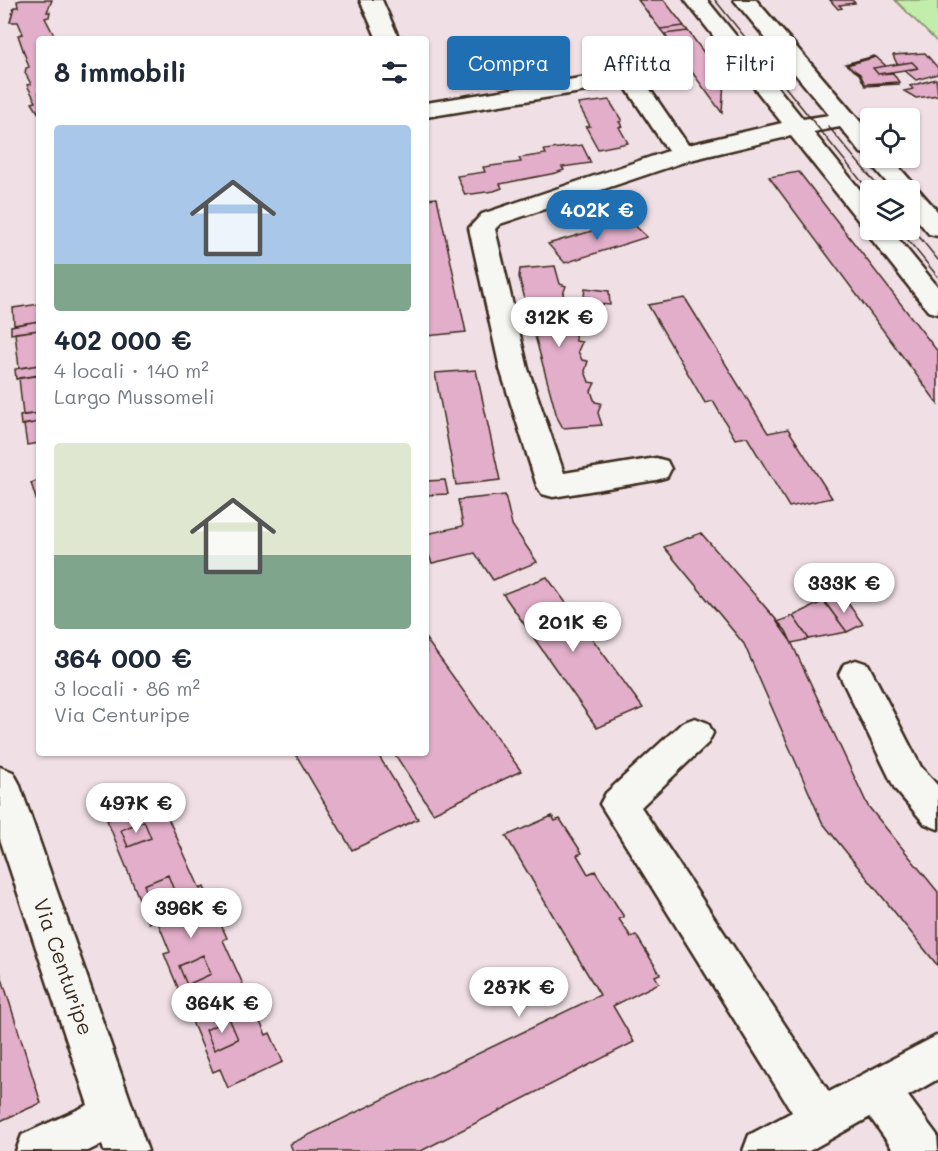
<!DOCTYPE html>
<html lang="it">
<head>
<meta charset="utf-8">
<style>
  :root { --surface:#fff; --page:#f2f2f3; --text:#1f2937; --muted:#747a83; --accent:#1f6fb2 }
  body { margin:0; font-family:Mali,sans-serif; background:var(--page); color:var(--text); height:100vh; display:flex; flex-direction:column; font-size:22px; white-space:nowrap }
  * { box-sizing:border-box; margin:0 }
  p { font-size:20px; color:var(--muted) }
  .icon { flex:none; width:33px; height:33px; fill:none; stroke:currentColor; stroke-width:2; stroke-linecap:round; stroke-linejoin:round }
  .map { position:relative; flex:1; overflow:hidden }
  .panel { position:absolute; left:36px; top:36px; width:393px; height:720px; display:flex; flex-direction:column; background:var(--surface); border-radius:6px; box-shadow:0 2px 4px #0004 }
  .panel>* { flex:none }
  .top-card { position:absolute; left:447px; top:36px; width:400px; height:54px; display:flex; gap:12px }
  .fabs { position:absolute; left:860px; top:108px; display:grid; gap:12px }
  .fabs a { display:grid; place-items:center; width:60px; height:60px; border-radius:6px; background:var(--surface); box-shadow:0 2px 4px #0004; font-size:30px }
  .price { position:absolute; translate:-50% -51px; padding:0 14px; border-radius:21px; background:#fff; color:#222; font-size:20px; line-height:39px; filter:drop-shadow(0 2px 3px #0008) }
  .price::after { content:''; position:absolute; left:50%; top:36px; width:18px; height:14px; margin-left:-9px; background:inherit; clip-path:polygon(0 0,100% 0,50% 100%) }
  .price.current { background:var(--accent); color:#fff }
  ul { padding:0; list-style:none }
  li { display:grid; align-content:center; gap:12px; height:318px; padding:0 18px }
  li span { display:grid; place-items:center; height:186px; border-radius:6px; color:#555 }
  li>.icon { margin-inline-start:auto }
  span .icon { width:108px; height:108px; fill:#fffc; stroke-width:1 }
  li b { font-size:26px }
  h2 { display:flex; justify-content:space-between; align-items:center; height:72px; padding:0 18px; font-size:26px }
  .pill { padding:0 21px; border-radius:6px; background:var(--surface); box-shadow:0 2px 4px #0004; font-size:21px; line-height:54px }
  .pill.current { background:var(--accent); color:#fff }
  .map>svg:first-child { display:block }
  .green { fill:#c2edaa; stroke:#7e8c64; stroke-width:1.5 }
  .building { fill:#e2aec9; stroke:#3b2a1e; stroke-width:1.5; fill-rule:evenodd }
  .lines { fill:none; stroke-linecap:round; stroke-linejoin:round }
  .minor-casing { stroke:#3b2a1e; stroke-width:5 }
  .minor { fill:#f6f6f2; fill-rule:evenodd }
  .tram { stroke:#3b2a1e; stroke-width:1.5 }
  .labels { text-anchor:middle; stroke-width:6; stroke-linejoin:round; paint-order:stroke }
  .near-street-label { font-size:21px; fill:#3b2a1e; stroke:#f6f6f2 }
</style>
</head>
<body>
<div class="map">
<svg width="938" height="1151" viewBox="0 0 938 1151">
  <rect width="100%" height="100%" fill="#f0e0e6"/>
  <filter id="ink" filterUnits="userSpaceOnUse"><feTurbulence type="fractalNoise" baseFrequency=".0167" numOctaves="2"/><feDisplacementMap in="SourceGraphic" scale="12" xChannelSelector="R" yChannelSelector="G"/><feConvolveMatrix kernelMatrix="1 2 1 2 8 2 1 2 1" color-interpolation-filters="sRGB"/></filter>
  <g filter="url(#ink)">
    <path class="green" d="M 895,0 L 938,0 L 938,43 Z"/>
    <path class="building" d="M 22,0 L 52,0 L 47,12 L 50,12 L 49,17 L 45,18 L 56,39 L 39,39 L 39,114 L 32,103 L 36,102 L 27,85 L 31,84 L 25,73 L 26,68 L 29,67 L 18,35 L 23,34 L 18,22 L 10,22 L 14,7 L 18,7 L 17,1 Z
      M 638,0 L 664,0 L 684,26 L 660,29 Z
      M 830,0 L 852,0 L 855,3 L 839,5 L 842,8 L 838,9 Z
      M 684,26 L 688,31 L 664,34 L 660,29 Z
      M 688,31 L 724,80 L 722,113 L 664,34 Z
      M 925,53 L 938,68 L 938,74 L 916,80 L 905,71 L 918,68 L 912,62 L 897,64 L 893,55 Z
      M 874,56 L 876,57 L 847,65 L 860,74 L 865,84 L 900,84 L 865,86 L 859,74 L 845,64 Z
      M 876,57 L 886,66 L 873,68 L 878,74 L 893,73 L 899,82 L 865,84 L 860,74 L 847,65 Z
      M 912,62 L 918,68 L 878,74 L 873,68 Z
      M 936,79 L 938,95 L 916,98 L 904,91 L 913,89 L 910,86 Z
      M 609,100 L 622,121 L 619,122 L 622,126 L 619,127 L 628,143 L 598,149 L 586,127 L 590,126 L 578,104 Z
      M 582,145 L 591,163 L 562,167 L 564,170 L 556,173 L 500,184 L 502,188 L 494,191 L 465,195 L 457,176 L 485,172 L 483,167 L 521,162 L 519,158 L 546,154 L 544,150 Z
      M 799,172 L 938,352 L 938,404 L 769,177 Z
      M 437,198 L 466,332 L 426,336 L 426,199 Z
      M 629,220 L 647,237 L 565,263 L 548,244 Z
      M 555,266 L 560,284 L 566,286 L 563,294 L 566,303 L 573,304 L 568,312 L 570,322 L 578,324 L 574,329 L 576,341 L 582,342 L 578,351 L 582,360 L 588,361 L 585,371 L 589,382 L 595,383 L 591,391 L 595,402 L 601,403 L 598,413 L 602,425 L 563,428 L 557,417 L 519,277 L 520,269 Z
      M 585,288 L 609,291 L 610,305 L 587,303 L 589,297 L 584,297 Z
      M 685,298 L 768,433 L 788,429 L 832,498 L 789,507 L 747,437 L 735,439 L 713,401 L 705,403 L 648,305 Z
      M 39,304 L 39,321 L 14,325 L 13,308 Z
      M 39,321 L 39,330 L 11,334 L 11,326 Z
      M 39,330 L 39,365 L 19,368 L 15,333 Z
      M 39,365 L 39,375 L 16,379 L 15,369 Z
      M 476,370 L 500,480 L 456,485 L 435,373 Z
      M 39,375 L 39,413 L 23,415 L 19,378 Z
      M 39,413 L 39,422 L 21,425 L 20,416 Z
      M 39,422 L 39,443 L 27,445 L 24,425 Z
      M 39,480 L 39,508 L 31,483 Z
      M 445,480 L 448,494 L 426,495 L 426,481 Z
      M 505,495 L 512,525 L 537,562 L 493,580 L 475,553 L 432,563 L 426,548 L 426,534 L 463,526 L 458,500 Z
      M 701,533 L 786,631 L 868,806 L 938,892 L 938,966 L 822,822 L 744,644 L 664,547 Z
      M 547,577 L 643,708 L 597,728 L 503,594 Z
      M 844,598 L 863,624 L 847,632 L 823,600 Z
      M 824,601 L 847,632 L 809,639 L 793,616 Z
      M 793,616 L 809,639 L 792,643 L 777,622 Z
      M 426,639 L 521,771 L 433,813 L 394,753 L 426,753 Z
      M 295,753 L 377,753 L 418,819 L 352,850 Z
      M 156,784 L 166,806 L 163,807 L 200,889 L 204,887 L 227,938 L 223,940 L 266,1035 L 270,1033 L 283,1062 L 228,1088 L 220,1069 L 213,1072 L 164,954 L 170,952 L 157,920 L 149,923 L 107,820 L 113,818 L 108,804 ZM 144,821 L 151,838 L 128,847 L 121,830 ZM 168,875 L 175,893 L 151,903 L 144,885 ZM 203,955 L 211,974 L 187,985 L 179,966 ZM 229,1018 L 238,1039 L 214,1050 L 206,1030 Z
      M 552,816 L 555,821 L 560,819 L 582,853 L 577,855 L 588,874 L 595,871 L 624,917 L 619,919 L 631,937 L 636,935 L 660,974 L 655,976 L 659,983 L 613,1006 L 634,1042 L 421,1151 L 293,1151 L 290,1144 L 600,995 L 506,836 Z
      M 144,821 L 151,838 L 128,847 L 121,830 Z
      M 168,875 L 175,893 L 151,903 L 144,885 Z
      M 203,955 L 211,974 L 187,985 L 179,966 Z
      M 0,972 L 41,1103 L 0,1121 Z
      M 229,1018 L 238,1039 L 214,1050 L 206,1030 Z"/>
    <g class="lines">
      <defs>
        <path id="minor" d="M 360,0 L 382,0 L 399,39 L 377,39 Z
          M 685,0 L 707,0 L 803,119 L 829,115 L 734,0 L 756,0 L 870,133 L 870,158 L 891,158 L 938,212 L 938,236 L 929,234 L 909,210 L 909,190 L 893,190 L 866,158 L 868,155 L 861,153 L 840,127 L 813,132 L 870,202 L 870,230 L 891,230 L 938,287 L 938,314 L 928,311 L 869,236 L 865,230 L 868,226 L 861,224 L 791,136 L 690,160 L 500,224 L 495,229 L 528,369 L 564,473 L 656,458 L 667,461 L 671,469 L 667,477 L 656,480 L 553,497 L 542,494 L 537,486 L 500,369 L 469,228 L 482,214 L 668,151 L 624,85 L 426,117 L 426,103 L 630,70 L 638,72 L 688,145 L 782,123 Z
          M 856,660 L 868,664 L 921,767 L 938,786 L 938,829 L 925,824 L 895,789 L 839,674 L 844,664 Z
          M 695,718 L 708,723 L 713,733 L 708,743 L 641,807 L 829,1092 L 938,1035 L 938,1079 L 908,1096 L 937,1135 L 938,1151 L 894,1151 L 870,1117 L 809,1151 L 743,1151 L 749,1135 L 792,1112 L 600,804 L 606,793 L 682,723 Z
          M 0,767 L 13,772 L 19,783 L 148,1151 L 104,1151 L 102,1144 L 88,1151 L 16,1151 L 22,1135 L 88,1105 L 0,839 Z"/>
      </defs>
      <use href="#minor" class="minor-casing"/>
      <use href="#minor" class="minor"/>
      <path class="tram" d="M 715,0 L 870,192
        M 828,126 L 881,190
        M 909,224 L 938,260
        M 900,230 L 938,277"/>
    </g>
  </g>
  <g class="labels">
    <g class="near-street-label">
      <text transform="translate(63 967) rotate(71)" y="7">Via Centuripe</text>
    </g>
  </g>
</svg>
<div class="fabs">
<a><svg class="icon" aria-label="locate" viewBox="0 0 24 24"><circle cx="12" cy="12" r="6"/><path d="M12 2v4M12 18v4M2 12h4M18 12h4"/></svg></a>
<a><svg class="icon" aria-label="layers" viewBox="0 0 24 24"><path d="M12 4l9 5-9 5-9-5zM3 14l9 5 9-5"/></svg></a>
</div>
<b class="price current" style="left:597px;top:241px">402K €</b>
<b class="price" style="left:559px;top:348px">312K €</b>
<b class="price" style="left:844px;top:614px">333K €</b>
<b class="price" style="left:573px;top:653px">201K €</b>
<b class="price" style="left:136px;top:834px">497K €</b>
<b class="price" style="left:191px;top:939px">396K €</b>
<b class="price" style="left:519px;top:1018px">287K €</b>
<b class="price" style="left:222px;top:1034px">364K €</b>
<div class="top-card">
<a class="pill current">Compra</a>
<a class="pill">Affitta</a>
<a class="pill">Filtri</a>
</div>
<section class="panel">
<h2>8 immobili<svg class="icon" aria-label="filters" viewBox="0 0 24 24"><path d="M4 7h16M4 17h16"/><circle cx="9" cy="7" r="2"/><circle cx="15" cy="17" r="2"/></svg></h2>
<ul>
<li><span style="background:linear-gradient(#a9c7e8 75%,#7fa58c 0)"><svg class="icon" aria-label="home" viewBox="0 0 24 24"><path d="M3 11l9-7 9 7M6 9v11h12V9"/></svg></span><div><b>402 000 €</b><p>4 locali · 140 m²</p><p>Largo Mussomeli</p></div></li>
<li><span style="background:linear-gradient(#dfe7d0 60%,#7fa58c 0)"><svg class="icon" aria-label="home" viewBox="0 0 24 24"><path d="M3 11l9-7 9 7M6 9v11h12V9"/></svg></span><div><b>364 000 €</b><p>3 locali · 86 m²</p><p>Via Centuripe</p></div></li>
</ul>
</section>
</div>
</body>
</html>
